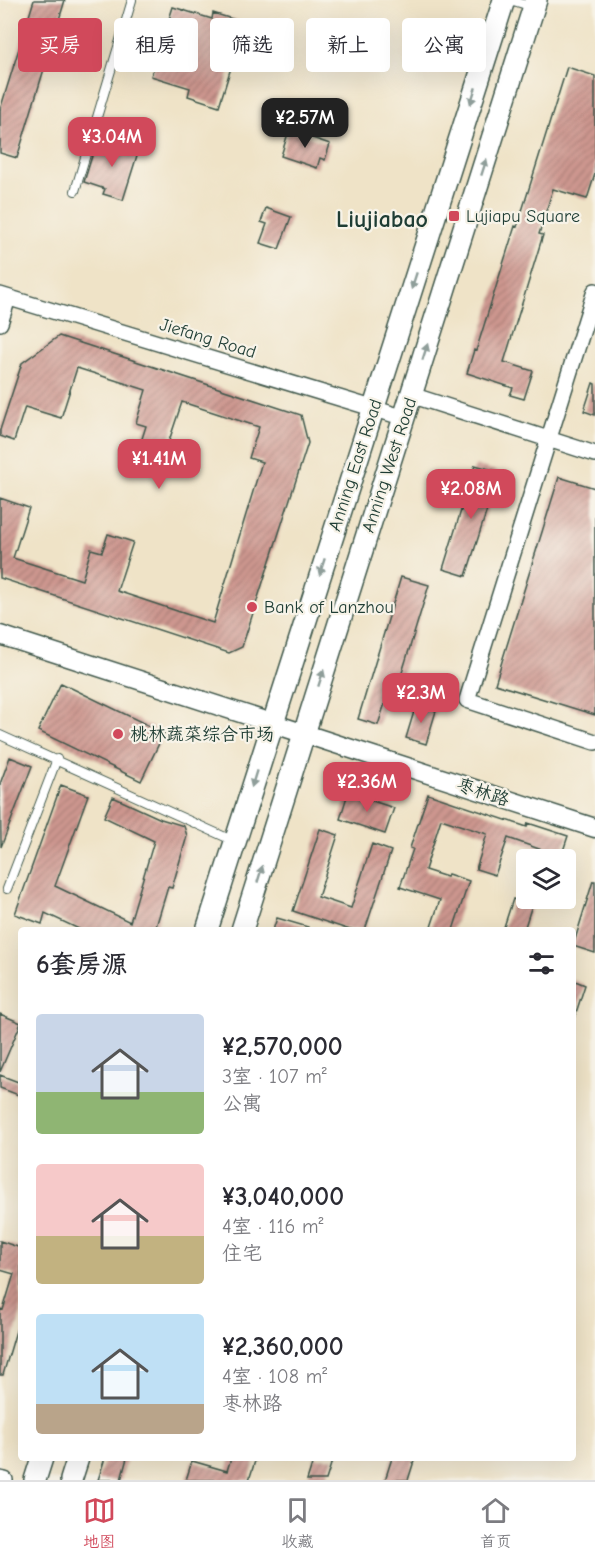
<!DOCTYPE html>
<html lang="zh">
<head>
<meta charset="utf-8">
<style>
  :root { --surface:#fff; --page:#f2f2f3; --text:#2b2b33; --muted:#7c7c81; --line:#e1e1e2; --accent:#d1495b }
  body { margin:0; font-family:"Comic Neue","LXGW WenKai TC",sans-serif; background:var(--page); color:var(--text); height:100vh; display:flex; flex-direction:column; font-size:22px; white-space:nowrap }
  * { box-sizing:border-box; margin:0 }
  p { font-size:20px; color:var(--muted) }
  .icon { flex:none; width:33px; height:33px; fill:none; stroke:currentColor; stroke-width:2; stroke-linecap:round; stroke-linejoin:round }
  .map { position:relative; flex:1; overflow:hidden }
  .details { position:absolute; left:18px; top:927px; width:558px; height:534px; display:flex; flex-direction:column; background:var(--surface); border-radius:6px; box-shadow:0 6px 24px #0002 }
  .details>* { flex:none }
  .hud { position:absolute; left:18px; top:18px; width:560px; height:54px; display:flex; gap:12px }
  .buttons { position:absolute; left:516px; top:849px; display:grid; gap:12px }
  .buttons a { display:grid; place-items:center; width:60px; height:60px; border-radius:6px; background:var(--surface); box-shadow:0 6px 24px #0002; font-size:30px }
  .price { position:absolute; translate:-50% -51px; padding:0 14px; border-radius:12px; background:var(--accent); color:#fff; font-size:20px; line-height:39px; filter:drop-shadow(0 2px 3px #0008) }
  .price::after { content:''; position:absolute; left:50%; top:36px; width:18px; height:14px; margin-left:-9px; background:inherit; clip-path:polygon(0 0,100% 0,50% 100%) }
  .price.active { background:#222; color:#fff }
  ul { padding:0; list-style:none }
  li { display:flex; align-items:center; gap:18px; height:150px; padding:0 18px }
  li span { display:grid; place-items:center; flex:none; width:168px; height:120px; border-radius:6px; color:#555 }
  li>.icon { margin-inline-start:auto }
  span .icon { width:72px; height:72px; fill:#fffc; stroke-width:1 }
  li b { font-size:26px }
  h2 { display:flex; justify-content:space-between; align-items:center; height:72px; padding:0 18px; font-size:26px }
  .pill { padding:0 21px; border-radius:6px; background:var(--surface); box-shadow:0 6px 24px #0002; font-size:21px; line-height:54px }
  .pill.active { background:var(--accent); color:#fff }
  .tab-bar { display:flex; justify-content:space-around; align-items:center; height:84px; border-top:2px solid var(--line); background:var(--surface); font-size:16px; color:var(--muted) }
  .tab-bar a { display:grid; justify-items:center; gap:3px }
  .tab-bar .active { color:var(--accent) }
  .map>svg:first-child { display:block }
  .building { fill:url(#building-hatch) }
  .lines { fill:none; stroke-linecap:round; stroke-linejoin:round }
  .service-casing { stroke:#3e564a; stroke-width:10 }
  .minor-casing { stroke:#3e564a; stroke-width:18 }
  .tertiary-casing { stroke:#3e564a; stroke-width:21 }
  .secondary-casing { stroke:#3e564a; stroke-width:24 }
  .service { stroke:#fff; stroke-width:8 }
  .minor { stroke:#fff; stroke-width:15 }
  .tertiary { stroke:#fff; stroke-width:18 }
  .secondary { stroke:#fff; stroke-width:21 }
  .oneway { fill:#8f9e9a }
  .poi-dot { fill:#d1495b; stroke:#f7f3e8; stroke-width:2 }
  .labels { text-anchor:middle; stroke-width:4.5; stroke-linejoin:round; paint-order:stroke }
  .poi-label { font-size:18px; fill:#1f3d34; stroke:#f7f3e8; text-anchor:start }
  .street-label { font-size:18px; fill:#1f3d34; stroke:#f7f3e8 }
  .district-label { font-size:24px; font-weight:bold; fill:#1f3d34; stroke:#f7f3e8 }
</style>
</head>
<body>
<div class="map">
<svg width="595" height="1480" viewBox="0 0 595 1480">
  <defs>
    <pattern id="building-hatch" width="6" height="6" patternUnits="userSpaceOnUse" patternTransform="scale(1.5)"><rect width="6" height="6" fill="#ce978f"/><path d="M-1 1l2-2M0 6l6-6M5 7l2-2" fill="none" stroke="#a77c76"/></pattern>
  </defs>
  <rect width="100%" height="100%" fill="#f7f3e8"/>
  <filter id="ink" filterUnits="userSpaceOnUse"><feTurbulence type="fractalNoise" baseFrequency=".0167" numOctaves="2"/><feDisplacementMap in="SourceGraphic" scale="12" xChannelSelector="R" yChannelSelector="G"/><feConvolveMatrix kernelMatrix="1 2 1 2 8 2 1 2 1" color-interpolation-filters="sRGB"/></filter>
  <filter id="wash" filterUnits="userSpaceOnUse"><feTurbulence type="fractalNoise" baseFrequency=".008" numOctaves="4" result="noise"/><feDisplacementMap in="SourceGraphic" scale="24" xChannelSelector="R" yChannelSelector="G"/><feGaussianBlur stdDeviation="1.35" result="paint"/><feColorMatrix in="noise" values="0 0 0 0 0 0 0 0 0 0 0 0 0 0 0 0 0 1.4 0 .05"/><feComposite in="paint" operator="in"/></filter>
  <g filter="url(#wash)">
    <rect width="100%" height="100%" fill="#efe3c7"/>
    <g id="blocks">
      <path class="building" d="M 34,0 L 65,0 L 17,158 L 0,153 L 0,110 Z
        M 173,7 L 212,19 L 213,13 L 245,23 L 219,106 L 188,96 L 190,88 L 151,76 Z
        M 567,67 L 595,76 L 595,174 L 587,199 L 553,189 L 539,234 L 543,235 L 504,362 L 533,371 L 524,399 L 510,395 L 513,388 L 467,373 L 474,350 L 476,351 L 515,226 L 517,227 Z
        M 289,130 L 330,144 L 325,160 L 320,158 L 317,168 L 281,156 Z
        M 97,140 L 118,147 L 119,143 L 139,149 L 123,200 L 103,194 L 105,189 L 84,182 Z
        M 266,208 L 291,217 L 279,249 L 260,243 L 267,224 L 261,222 Z
        M 59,336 L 301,415 L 308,443 L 242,647 L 229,653 L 0,578 L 0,498 L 29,508 L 13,558 L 82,580 L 91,549 L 102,552 L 108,534 L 133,542 L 117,591 L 213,623 L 262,462 L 249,458 L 259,427 L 182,402 L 165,453 L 140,445 L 146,426 L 136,423 L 146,390 L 77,368 L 61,418 L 25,407 L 14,441 L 0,436 L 0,430 L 22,363 Z
        M 593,383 L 595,384 L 595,415 L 584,411 Z
        M 475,465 L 499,472 L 466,576 L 443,569 Z
        M 559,477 L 595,488 L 595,715 L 495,684 Z
        M 401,577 L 429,585 L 393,702 L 386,700 L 378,725 L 358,719 Z
        M 61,683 L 164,733 L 141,781 L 38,731 Z
        M 416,705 L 436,711 L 426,744 L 406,738 Z
        M 10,757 L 32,766 L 1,847 L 0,784 Z
        M 61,785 L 88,795 L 55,886 L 130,922 L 154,841 L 104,817 L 113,797 L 161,819 L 184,826 L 187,836 L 172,888 L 168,887 L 155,930 L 81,930 L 45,913 L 42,924 L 15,914 Z
        M 348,793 L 394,808 L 385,834 L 340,819 Z
        M 428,794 L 527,827 L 528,823 L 568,836 L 560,860 L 539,860 L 542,850 L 508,838 L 495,875 L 476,869 L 487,834 L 441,819 L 425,870 L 447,877 L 448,874 L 469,881 L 453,930 L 430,930 L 440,900 L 400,887 L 413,849 L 410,848 Z
        M 320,829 L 338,835 L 318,897 L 351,908 L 372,844 L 391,851 L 365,930 L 350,930 L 293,911 Z
        M 593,881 L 595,881 L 595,953 L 573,946 Z
        M 513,899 L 532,905 L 524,930 L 503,930 Z
        M 277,918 L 308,927 L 308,930 L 273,930 Z
        M 573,980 L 585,985 L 575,1016 L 573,1016 Z
        M 0,1014 L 21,1023 L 0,1072 Z
        M 0,1075 L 21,1083 L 21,1096 L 0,1088 Z
        M 0,1241 L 21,1248 L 21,1314 L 3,1375 L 0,1375 L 0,1309 L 3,1310 L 14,1274 L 0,1270 Z
        M 105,1458 L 127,1458 L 121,1480 L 98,1480 Z
        M 231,1458 L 256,1458 L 249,1480 L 186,1480 L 192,1461 L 227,1471 Z
        M 314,1458 L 333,1458 L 326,1480 L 307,1480 Z
        M 392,1458 L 415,1458 L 408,1480 L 385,1480 Z"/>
    </g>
  </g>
  <g filter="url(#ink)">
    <use href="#blocks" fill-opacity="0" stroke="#3e564a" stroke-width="1.5"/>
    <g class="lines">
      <defs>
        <path id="service" d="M 510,0 L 533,7
          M 75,191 L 132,0
          M 0,735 L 234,841
          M 7,889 L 57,759"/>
        <path id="minor" d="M 595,291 L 467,700 L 595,742
          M 0,295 L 405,418
          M 0,323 L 8,298
          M 411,395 L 595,454
          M 0,1479 L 5,1480"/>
        <path id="tertiary" d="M 0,635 L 595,828"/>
        <path id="secondary" d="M 207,930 L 504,0
          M 242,930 L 536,0
          M 35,1480 L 42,1458
          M 71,1480 L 78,1458"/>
      </defs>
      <use href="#service" class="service-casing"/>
      <use href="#minor" class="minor-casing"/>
      <use href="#tertiary" class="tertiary-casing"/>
      <use href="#secondary" class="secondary-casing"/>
      <use href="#service" class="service"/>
      <use href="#minor" class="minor"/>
      <use href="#tertiary" class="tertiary"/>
      <use href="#secondary" class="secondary"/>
    </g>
    <defs><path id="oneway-solid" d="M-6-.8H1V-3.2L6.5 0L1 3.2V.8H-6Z" transform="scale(1.5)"/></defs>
    <g class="oneway">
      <use href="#oneway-solid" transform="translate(473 96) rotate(108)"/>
      <use href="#oneway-solid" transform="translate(484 167) rotate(-72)"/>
      <use href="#oneway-solid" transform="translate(414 281) rotate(108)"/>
      <use href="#oneway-solid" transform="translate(425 352) rotate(-72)"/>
      <use href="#oneway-solid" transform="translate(322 567) rotate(108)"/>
      <use href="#oneway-solid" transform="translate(321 678) rotate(-72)"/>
      <use href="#oneway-solid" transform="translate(254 779) rotate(107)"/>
      <use href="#oneway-solid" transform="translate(260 874) rotate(-73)"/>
    </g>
  </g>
  <g class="poi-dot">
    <rect x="448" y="210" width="12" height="12" rx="3"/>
    <circle cx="252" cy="607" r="6"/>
    <circle cx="118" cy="734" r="6"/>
  </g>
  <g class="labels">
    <g class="poi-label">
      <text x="466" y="222">Lujiapu Square</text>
      <text x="264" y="613">Bank of Lanzhou</text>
      <text x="130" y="740">桃林蔬菜综合市场</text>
    </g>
    <g class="street-label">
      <text transform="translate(208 338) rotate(17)" y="6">Jiefang Road</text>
      <text transform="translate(355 465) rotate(-72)" y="6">Anning East Road</text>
      <text transform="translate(389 465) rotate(-72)" y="6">Anning West Road</text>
      <text transform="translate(483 792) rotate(18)" y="6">枣林路</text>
    </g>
    <g class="district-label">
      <text x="382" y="227">Liujiabao</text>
    </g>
  </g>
</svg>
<div class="buttons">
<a><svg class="icon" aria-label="layers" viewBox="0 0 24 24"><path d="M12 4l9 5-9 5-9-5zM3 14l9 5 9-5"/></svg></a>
</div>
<b class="price active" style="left:305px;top:149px">¥2.57M</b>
<b class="price" style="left:112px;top:168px">¥3.04M</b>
<b class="price" style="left:159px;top:490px">¥1.41M</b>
<b class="price" style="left:471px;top:520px">¥2.08M</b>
<b class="price" style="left:421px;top:724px">¥2.3M</b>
<b class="price" style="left:367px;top:813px">¥2.36M</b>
<div class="hud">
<a class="pill active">买房</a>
<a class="pill">租房</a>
<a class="pill">筛选</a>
<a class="pill">新上</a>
<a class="pill">公寓</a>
</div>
<section class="details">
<h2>6套房源<svg class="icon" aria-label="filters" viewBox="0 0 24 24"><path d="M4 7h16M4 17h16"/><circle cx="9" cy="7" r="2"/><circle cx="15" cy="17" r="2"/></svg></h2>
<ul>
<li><span style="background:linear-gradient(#c9d6e8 65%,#8fb573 0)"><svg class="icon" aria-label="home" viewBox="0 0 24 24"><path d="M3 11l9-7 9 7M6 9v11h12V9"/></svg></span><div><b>¥2,570,000</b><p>3室 · 107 m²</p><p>公寓</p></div></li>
<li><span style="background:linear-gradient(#f6c9c9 60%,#c2b280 0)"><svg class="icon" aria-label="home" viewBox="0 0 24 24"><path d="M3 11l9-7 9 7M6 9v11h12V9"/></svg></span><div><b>¥3,040,000</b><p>4室 · 116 m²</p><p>住宅</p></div></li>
<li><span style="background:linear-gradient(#bfe0f5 75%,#b9a48a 0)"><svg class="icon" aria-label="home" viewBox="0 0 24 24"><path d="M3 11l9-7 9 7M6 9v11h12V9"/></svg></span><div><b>¥2,360,000</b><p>4室 · 108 m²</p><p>枣林路</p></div></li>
</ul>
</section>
</div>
<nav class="tab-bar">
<a class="active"><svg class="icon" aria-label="map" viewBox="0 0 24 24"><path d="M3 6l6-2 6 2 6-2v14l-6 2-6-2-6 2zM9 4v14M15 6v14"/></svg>地图</a>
<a><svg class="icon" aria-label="saved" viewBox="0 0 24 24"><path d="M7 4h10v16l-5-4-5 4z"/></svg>收藏</a>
<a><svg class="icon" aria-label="home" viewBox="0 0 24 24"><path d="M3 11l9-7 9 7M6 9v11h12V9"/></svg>首页</a>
</nav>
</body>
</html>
